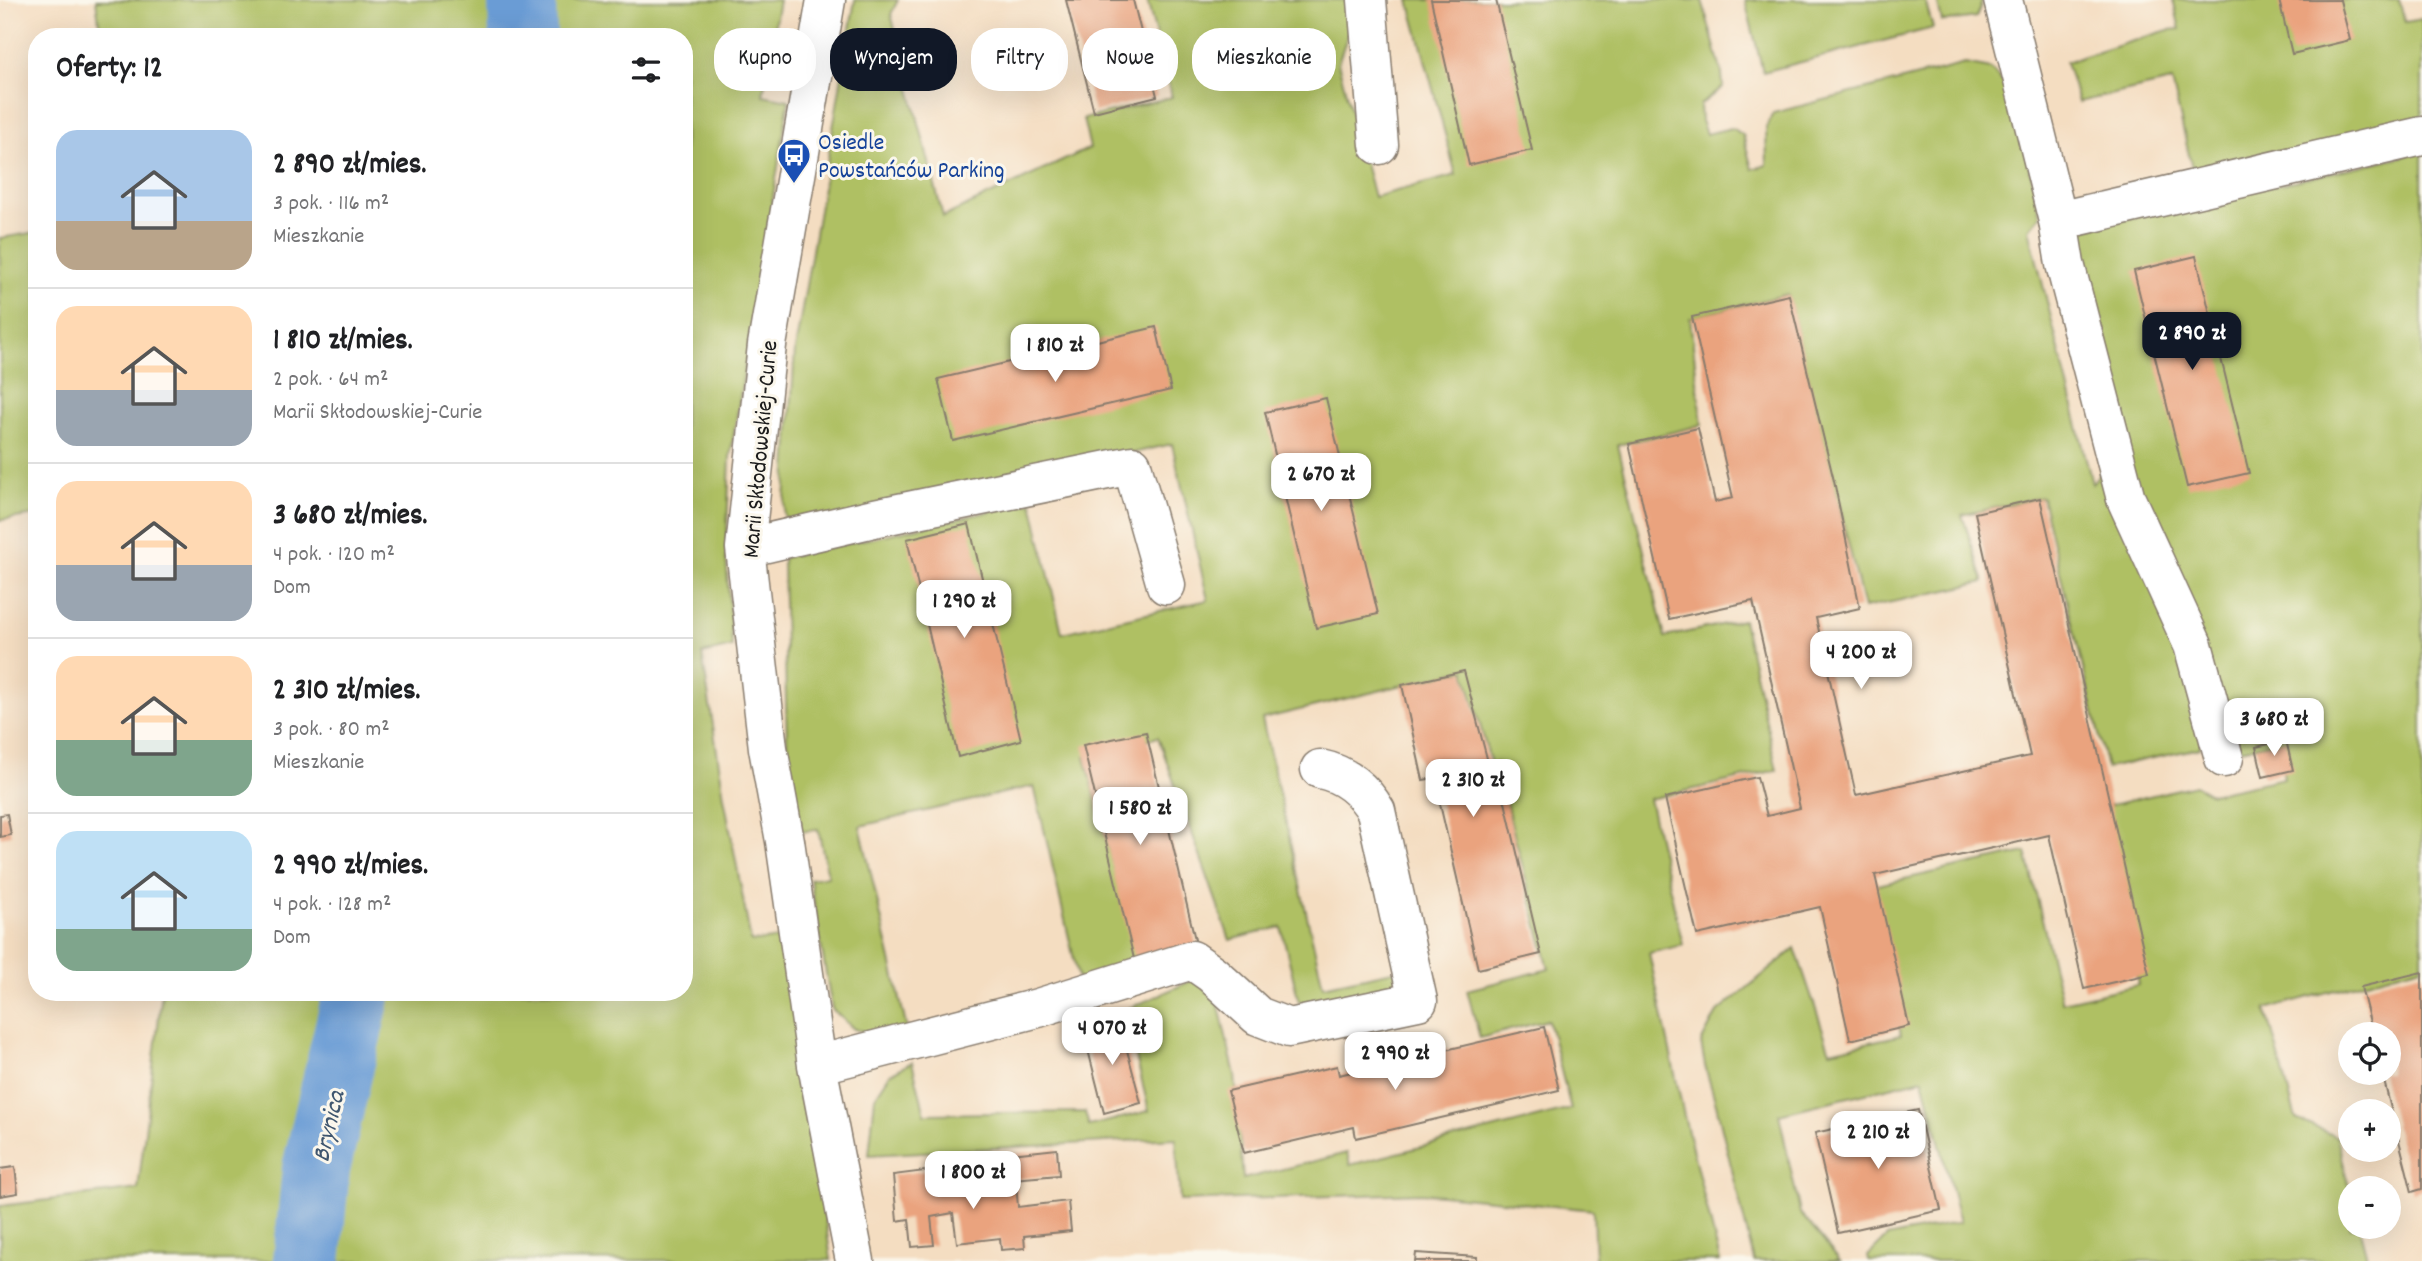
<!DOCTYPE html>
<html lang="pl">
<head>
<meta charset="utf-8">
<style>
  :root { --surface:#fff; --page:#f2f2f2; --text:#202124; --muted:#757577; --line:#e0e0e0; --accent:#111827 }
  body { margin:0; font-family:Dekko,sans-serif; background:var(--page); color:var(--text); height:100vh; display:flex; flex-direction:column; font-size:26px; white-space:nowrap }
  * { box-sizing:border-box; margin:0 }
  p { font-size:23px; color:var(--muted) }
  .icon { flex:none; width:38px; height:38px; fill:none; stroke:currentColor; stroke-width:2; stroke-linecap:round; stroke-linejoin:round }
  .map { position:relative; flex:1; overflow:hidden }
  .side { position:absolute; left:28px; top:28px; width:665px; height:973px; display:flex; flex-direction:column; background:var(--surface); border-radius:28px; box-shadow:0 7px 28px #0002 }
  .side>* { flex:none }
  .guide { position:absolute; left:714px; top:28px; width:665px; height:63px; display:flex; gap:14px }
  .controls { position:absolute; left:2338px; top:1022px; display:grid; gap:14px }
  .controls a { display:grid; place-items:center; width:63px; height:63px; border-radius:50%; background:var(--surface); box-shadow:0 7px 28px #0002; font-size:35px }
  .price { position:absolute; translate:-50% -60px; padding:0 16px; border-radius:14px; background:#fff; color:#222; font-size:23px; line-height:46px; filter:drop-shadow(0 2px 4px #0008) }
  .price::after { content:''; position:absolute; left:50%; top:42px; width:21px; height:16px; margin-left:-10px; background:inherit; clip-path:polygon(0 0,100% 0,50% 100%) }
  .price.current { background:var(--accent); color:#fff }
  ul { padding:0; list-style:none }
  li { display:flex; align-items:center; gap:21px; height:175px; padding:0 28px }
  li+li { border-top:2px solid var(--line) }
  li span { display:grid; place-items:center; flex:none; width:196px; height:140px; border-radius:21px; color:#555 }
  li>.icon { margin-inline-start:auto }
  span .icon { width:84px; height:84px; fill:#fffc; stroke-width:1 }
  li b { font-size:30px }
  h2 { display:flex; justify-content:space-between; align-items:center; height:84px; padding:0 28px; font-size:30px }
  .chip { padding:0 24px; border-radius:28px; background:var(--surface); box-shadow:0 7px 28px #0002; font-size:24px; line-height:63px }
  .chip.current { background:var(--accent); color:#fff }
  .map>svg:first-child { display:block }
  .green { fill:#afc063; stroke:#666e40; stroke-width:2 }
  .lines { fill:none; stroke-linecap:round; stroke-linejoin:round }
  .river { stroke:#6a9cd5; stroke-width:68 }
  .building { fill:#eaa37e }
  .minor-casing { stroke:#887c6e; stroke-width:41 }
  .minor { stroke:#fff; stroke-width:38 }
  .labels { text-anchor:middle; stroke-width:6; stroke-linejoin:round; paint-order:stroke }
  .transit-label { font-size:24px; fill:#164399; stroke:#fbf7ec; text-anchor:start }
  .street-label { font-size:24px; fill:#1c1c1c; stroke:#fbf7ec }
  .water-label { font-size:26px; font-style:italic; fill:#3f566f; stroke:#fbf7ec }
</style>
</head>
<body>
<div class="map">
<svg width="2422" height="1261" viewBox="0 0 2422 1261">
  <rect width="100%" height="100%" fill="#fbf7ec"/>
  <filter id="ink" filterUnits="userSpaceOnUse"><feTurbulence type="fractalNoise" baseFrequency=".0143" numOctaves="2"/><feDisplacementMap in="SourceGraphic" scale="14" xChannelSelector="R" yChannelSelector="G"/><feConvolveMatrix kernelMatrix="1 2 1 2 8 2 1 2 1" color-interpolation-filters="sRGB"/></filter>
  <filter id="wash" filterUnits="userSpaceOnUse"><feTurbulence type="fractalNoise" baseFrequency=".00686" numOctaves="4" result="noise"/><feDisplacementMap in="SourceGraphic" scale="28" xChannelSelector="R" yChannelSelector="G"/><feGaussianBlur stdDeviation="1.57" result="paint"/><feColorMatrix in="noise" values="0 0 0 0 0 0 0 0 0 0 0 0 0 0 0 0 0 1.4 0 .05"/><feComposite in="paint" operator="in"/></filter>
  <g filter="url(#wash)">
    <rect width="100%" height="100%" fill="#f4ddc1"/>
    <path class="green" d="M 96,0 L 499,0 L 501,37 L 101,37 Z
      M 540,0 L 779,0 L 763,95 L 789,100 L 730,457 L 726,554 L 732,647 L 702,654 L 724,797 L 751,942 L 780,938 L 801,1052 L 831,1260 L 332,1261 L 333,1225 L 379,992 L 684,992 L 684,37 L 540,37 Z
      M 855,0 L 898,0 L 891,14 L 943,217 L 1090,148 L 1083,119 L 1172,97 L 1147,0 L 1347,0 L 1352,22 L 1338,63 L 1374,197 L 1456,175 L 1409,0 L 1702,0 L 1722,74 L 1723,87 L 1700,105 L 1701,121 L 1706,134 L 1731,128 L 1743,135 L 1752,169 L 1767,165 L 1766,128 L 1773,113 L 1965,64 L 1991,69 L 2014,95 L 2040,215 L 2029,229 L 2092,483 L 2103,469 L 2186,662 L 2204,738 L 2199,748 L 2107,768 L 2042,497 L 1962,515 L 1984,582 L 1864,608 L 1788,294 L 1690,318 L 1702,425 L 1618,445 L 1665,637 L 1743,620 L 1777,770 L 1649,799 L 1683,945 L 1649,953 L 1684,1116 L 1720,1261 L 1595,1261 L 1593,1210 L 1421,1193 L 1180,1201 L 1176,1138 L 869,1155 L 875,1097 L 890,1074 L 912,1062 L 925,1114 L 1085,1112 L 1089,1126 L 1149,1111 L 1125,1010 L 1211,972 L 1235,1075 L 1243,1179 L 1347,1153 L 1350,1165 L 1571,1109 L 1548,1020 L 1480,1038 L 1467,990 L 1549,969 L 1496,763 L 1491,764 L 1465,670 L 1262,719 L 1323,986 L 1402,969 L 1400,984 L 1386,1001 L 1299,1002 L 1281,927 L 1230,940 L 1158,737 L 1085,757 L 1142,979 L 1082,994 L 1034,786 L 860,826 L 908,1034 L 874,1034 L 854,1029 L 832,1009 L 810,879 L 828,876 L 818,829 L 801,832 L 787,747 L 783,558 L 1032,502 L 1062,633 L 1208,600 L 1172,444 L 889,509 L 790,524 L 784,515 L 795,350 Z
      M 1745,0 L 1925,0 L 1933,28 L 1763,72 Z
      M 1937,0 L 1983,0 L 1976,17 L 1942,22 Z
      M 2173,0 L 2399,0 L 2405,22 L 2422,19 L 2422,124 L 2194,177 L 2172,81 L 2078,102 L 2066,62 L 2168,30 L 2180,29 Z
      M 2422,152 L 2422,966 L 2266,1009 L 2296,1119 L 2337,1137 L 2350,1190 L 2350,1227 L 2359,1227 L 2368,1261 L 1869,1261 L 1868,1256 L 1887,1237 L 1960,1222 L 1923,1079 L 1779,1114 L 1800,1213 L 1840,1261 L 1754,1261 L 1716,1104 L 1705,1066 L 1701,1043 L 1716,1014 L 1795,948 L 1830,1051 L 1901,1035 L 1868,887 L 2026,852 L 2062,1002 L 2138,985 L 2103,807 L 2195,785 L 2211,794 L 2284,778 L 2277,741 L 2242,749 L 2228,737 L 2145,525 L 2074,259 L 2078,230 Z
      M 37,232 L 37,515 L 0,520 L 0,238 Z
      M 162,992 L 327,992 L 291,1152 L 286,1261 L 0,1261 L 0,1206 L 138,1189 Z"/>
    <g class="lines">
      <path class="river" d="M 522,0 L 523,37
        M 307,1261 L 316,1169 L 357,992"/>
    </g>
    <g id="blocks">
      <path class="building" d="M 1066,0 L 1133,0 L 1157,96 L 1094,112 Z
        M 1431,0 L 1496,0 L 1532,150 L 1469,165 Z
        M 2279,0 L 2340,0 L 2350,40 L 2292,54 Z
        M 2196,256 L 2249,473 L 2187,487 L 2134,271 Z
        M 1789,295 L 1834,481 L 1860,608 L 1816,618 L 1856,795 L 2030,756 L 1975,513 L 2040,498 L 2149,974 L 2084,989 L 2049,835 L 1875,875 L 1909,1026 L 1850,1040 L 1820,907 L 1697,935 L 1665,798 L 1757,777 L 1767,816 L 1800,808 L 1753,601 L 1669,619 L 1629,444 L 1698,428 L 1715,502 L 1733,498 L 1692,317 Z
        M 1156,327 L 1171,390 L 953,441 L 938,379 Z
        M 1326,398 L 1378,614 L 1316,628 L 1265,412 Z
        M 969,524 L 1021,740 L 958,757 L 907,539 Z
        M 1464,671 L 1489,766 L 1496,764 L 1541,954 L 1478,969 L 1434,778 L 1423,780 L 1402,685 Z
        M 1146,732 L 1197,948 L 1135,963 L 1083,745 Z
        M 2286,740 L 2293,770 L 2263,777 L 2256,747 Z
        M 7,814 L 11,835 L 0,837 L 0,815 Z
        M 2422,972 L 2422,1189 L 2412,1192 L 2382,1073 L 2389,1073 L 2389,1034 L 2373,1034 L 2361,987 Z
        M 1119,1020 L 1141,1103 L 1104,1113 L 1083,1030 Z
        M 1544,1027 L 1559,1090 L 1356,1138 L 1354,1127 L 1244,1153 L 1228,1091 L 1337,1066 L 1339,1075 Z
        M 1918,1110 L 1941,1210 L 1838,1233 L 1815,1133 Z
        M 1057,1149 L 1059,1175 L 1013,1179 L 1011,1154 Z
        M 15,1167 L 18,1193 L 0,1196 L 0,1169 Z
        M 948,1168 L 951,1190 L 1016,1183 L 1018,1207 L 1068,1201 L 1071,1231 L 1024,1236 L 1025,1248 L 1001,1250 L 1000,1238 L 957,1243 L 953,1213 L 931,1217 L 934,1245 L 912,1247 L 909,1219 L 897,1221 L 893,1175 Z
        M 1416,1253 L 1477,1257 L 1477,1261 L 1415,1261 Z"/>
    </g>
  </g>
  <g filter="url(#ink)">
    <use href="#blocks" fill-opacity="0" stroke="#887c6e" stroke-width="2"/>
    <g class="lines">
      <defs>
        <path id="minor" d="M 826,0 L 767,345 L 745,548 L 768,748 L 785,841 L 817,1065 L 855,1261
          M 1367,0 L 1379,145
          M 2003,0 L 2058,221 L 2422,136
          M 2058,221 L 2065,264 L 2126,499 L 2193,645 L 2224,758
          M 745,548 L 874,518 L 1132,465 L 1166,585
          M 817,1065 L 1038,1008 L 1192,960 L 1212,974 L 1258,1016 L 1289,1028 L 1418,1001 L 1376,811 C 1364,790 1345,774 1320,769"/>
      </defs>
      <use href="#minor" class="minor-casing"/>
      <use href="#minor" class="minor"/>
    </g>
  </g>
  <defs>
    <symbol id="bus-pin" viewBox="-11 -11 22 30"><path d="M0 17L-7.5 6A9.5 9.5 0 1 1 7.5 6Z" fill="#1a4fb4" stroke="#fbf7ec"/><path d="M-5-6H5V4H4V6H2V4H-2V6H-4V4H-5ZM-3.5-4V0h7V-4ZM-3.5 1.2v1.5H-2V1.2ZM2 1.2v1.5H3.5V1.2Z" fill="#fff"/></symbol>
  </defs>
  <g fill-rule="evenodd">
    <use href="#bus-pin" x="775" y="136" width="38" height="52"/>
  </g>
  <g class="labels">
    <g class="transit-label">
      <text x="818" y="149">Osiedle<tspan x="818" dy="28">Powstańców Parking</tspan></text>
    </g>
    <g class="street-label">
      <text transform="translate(759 449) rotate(-85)" y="8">Marii Skłodowskiej-Curie</text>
    </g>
    <g class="water-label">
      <text transform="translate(327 1126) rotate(-77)" y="9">Brynica</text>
    </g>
  </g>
</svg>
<div class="controls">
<a><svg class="icon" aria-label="locate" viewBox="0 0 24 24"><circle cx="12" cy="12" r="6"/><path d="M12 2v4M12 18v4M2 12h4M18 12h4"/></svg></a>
<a>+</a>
<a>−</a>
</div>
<b class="price current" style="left:2192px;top:372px">2 890 zł</b>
<b class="price" style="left:1055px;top:384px">1 810 zł</b>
<b class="price" style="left:1321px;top:513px">2 670 zł</b>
<b class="price" style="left:964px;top:640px">1 290 zł</b>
<b class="price" style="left:1861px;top:691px">4 200 zł</b>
<b class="price" style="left:2274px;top:758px">3 680 zł</b>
<b class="price" style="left:1473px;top:819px">2 310 zł</b>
<b class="price" style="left:1140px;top:847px">1 580 zł</b>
<b class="price" style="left:1112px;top:1067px">4 070 zł</b>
<b class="price" style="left:1395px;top:1092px">2 990 zł</b>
<b class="price" style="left:1878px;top:1171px">2 210 zł</b>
<b class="price" style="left:973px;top:1211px">1 800 zł</b>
<div class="guide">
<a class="chip">Kupno</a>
<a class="chip current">Wynajem</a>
<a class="chip">Filtry</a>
<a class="chip">Nowe</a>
<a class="chip">Mieszkanie</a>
</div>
<section class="side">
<h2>Oferty: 12<svg class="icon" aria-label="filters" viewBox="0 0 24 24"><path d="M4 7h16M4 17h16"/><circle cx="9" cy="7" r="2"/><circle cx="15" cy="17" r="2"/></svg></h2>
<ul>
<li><span style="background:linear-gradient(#a9c7e8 65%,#b9a48a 0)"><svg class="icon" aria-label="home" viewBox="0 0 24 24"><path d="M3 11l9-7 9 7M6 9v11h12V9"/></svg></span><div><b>2 890 zł/mies.</b><p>3 pok. · 116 m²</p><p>Mieszkanie</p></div></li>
<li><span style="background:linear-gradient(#ffd9b3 60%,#9aa5b1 0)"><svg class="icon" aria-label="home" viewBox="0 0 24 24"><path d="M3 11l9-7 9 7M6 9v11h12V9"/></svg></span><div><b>1 810 zł/mies.</b><p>2 pok. · 64 m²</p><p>Marii Skłodowskiej-Curie</p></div></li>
<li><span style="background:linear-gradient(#ffd9b3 60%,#9aa5b1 0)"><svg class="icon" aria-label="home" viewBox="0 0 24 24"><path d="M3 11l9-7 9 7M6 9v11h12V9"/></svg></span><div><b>3 680 zł/mies.</b><p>4 pok. · 120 m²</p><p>Dom</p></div></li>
<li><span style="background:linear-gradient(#ffd9b3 60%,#7fa58c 0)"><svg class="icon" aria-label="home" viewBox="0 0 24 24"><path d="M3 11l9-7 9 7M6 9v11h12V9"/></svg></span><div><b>2 310 zł/mies.</b><p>3 pok. · 80 m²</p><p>Mieszkanie</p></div></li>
<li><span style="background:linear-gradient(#bfe0f5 70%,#7fa58c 0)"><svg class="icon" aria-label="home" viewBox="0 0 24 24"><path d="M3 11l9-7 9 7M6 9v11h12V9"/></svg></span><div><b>2 990 zł/mies.</b><p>4 pok. · 128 m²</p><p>Dom</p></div></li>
</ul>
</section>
</div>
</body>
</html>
